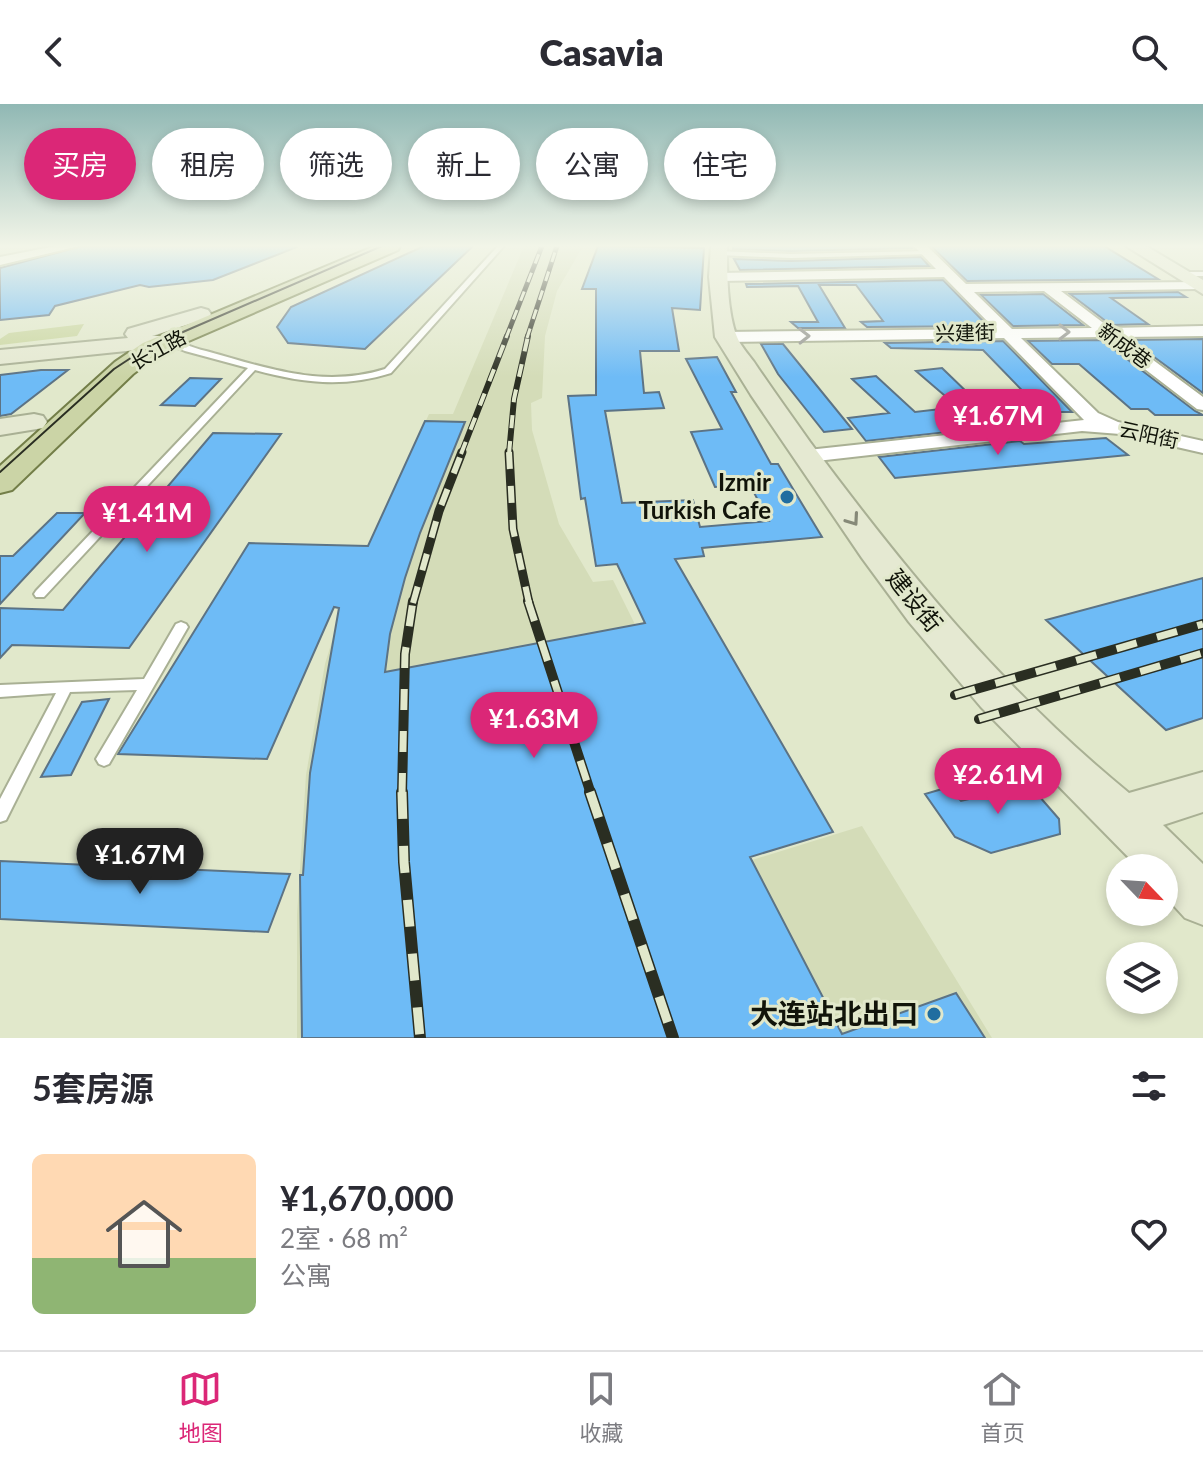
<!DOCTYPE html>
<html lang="zh">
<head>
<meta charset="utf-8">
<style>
  :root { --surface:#fff; --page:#f7f7f7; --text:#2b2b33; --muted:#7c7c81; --line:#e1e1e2; --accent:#db2777 }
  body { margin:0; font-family:Lato,"Noto Sans SC",sans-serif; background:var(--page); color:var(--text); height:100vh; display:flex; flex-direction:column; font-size:30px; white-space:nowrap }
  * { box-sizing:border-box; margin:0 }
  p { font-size:26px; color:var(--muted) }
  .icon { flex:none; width:44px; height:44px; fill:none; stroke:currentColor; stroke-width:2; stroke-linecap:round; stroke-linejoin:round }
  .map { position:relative; height:934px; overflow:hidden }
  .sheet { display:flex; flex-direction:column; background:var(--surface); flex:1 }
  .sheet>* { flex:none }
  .banner { position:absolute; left:24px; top:24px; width:800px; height:72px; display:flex; gap:16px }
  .needle { width:52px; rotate:115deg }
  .controls { position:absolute; left:1106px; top:750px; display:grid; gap:16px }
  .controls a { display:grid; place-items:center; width:72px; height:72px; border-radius:50%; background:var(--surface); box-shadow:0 4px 12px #0003; font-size:40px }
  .price { position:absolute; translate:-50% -68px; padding:0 18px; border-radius:28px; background:var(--accent); color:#fff; font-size:26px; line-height:52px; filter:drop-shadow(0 2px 4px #0008) }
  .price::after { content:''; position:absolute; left:50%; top:48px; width:24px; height:18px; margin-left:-12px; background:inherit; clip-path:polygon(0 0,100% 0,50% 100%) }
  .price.current { background:#222; color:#fff }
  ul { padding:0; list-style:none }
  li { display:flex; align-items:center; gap:24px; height:200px; padding:0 32px }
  li span { display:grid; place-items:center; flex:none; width:224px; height:160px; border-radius:12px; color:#555 }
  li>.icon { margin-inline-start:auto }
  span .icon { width:96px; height:96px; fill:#fffc; stroke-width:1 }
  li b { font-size:34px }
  h2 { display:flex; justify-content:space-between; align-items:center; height:96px; padding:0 32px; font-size:34px }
  .pill { padding:0 28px; border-radius:36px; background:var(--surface); box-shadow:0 4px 12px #0003; font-size:28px; line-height:72px }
  .pill.current { background:var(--accent); color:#fff }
  header { display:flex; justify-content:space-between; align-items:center; height:104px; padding:0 32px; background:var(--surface); font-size:36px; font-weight:800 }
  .dock { display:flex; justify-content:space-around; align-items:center; height:112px; border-top:2px solid var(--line); background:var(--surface); font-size:22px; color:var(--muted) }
  .dock a { display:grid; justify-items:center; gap:4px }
  .dock .current { color:var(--accent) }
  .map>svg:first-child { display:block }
  .built { fill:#d4dcb8 }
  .green { fill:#cad6a1 }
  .building { fill:#6ebbf6; stroke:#5c7385; stroke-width:2 }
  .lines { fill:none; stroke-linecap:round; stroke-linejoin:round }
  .lane-casing { stroke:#a9b094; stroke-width:4 }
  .street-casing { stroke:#a9b094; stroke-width:4 }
  .secondary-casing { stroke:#a9b094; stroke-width:4 }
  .primary-casing { stroke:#737e48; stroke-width:4 }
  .lane { fill:#fff; fill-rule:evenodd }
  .street { fill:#fff; fill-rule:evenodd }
  .secondary { fill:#e5e9d2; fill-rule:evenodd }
  .primary { fill:#cbd4a6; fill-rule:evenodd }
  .tram { stroke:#2a2e22; stroke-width:2 }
  .rail-far4-casing { stroke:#2a2e22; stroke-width:5 }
  .rail-far3-casing { stroke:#2a2e22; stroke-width:6 }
  .rail-far2-casing { stroke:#2a2e22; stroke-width:9 }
  .rail-far1-casing { stroke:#2a2e22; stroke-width:10 }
  .rail-casing { stroke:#2a2e22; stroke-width:12 }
  .rail-far4 { stroke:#e1e8cb; stroke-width:3; stroke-dasharray:10; stroke-linecap:butt }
  .rail-far3 { stroke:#e1e8cb; stroke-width:4; stroke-dasharray:13; stroke-linecap:butt }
  .rail-far2 { stroke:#e1e8cb; stroke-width:6; stroke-dasharray:17; stroke-linecap:butt }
  .rail-far1 { stroke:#e1e8cb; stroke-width:7; stroke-dasharray:21; stroke-linecap:butt }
  .rail { stroke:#e1e8cb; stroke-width:9; stroke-dasharray:27; stroke-linecap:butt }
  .oneway { stroke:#949591 }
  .oneway2 { stroke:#868978 }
  .poi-dot { fill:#206da0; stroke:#e1e8cb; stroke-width:3 }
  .labels { text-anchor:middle; stroke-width:6; stroke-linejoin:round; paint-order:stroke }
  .far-street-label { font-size:20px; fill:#11140a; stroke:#e1e8cb }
  .poi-label { font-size:24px; font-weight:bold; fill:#11140a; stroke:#e1e8cb; text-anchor:end }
  .street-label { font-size:24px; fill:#11140a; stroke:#e1e8cb }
  .near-poi-label { font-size:28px; font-weight:bold; fill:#11140a; stroke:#e1e8cb; text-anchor:end }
</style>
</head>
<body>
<header><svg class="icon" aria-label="back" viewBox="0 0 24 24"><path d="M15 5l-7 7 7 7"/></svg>Casavia<svg class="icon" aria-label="search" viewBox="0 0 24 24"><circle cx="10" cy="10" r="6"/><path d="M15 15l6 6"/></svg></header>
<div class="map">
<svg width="1203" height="934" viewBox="0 0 1203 934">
  <rect width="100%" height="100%" fill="#e1e8cb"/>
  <path class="built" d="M 524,142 L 583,142 L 557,187 L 545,232 L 542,294 L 531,299 L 532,326 L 559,420 L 593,478 L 613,476 L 752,756 L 862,722 L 992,934 L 297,934 L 297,811 L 306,671 L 325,560 L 348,484 L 429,310 L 453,310 Z"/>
  <path class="green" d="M 84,220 L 77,232 L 0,241 L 0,235 L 9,229 Z"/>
  <path class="building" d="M 82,142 L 296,142 L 297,143 L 213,176 L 149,183 L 140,181 L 55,202 L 49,211 L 0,216 L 0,164 Z
    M 424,142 L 473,142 L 365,245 L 288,239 L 277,223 L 291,203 Z
    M 598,142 L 704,144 L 700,206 L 672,204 L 679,247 L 640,247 L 644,289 L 659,288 L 664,304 L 605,307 L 622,399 L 693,396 L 700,423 L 769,417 L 750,381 L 715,383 L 691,328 L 722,325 L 686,255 L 717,253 L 736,288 L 731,288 L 771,360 L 778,360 L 822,433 L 702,444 L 704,452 L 675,455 L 833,728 L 750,753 L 842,930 L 956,889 L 985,934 L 302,934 L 300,771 L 303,771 L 310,669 L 339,504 L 334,503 L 267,655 L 118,650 L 249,439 L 368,442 L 425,317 L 465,318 L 420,429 L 405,474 L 390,530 L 385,568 L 645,519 L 617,460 L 596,462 L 585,394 L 581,395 L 568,292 L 596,291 L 596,185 L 582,185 Z
    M 733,142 L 911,142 L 912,144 L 791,147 L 733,145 Z
    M 931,142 L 1104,142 L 1158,175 L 967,177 Z
    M 921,153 L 929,162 L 740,166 L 734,155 L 791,157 Z
    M 943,176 L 988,222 L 867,223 L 861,218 L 883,217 L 856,181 L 819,181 L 845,224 L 798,224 L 791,218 L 818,218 L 798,182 L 747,183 L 746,180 Z
    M 1178,188 L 1186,193 L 1111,194 L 1148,220 L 1111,221 L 1070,190 Z
    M 1043,190 L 1083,221 L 1013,222 L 981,191 Z
    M 1203,235 L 1203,289 L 1131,236 Z
    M 1102,236 L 1195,307 L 1203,311 L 1155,311 L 1148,305 L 1131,305 L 1079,260 L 1052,260 L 1028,237 Z
    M 1003,237 L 1072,308 L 1043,308 L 983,246 L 891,244 L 885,239 Z
    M 761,240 L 783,240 L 852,325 L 824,328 L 778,270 Z
    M 942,264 L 1002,322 L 866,337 L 848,314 L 889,309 L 852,275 L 876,272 L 915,308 L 958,303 L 916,267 Z
    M 41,266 L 68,266 L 11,310 L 0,312 L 0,271 Z
    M 190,274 L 221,275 L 195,302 L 161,301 Z
    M 213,329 L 281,330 L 129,544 L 12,541 L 0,554 L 0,504 L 63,506 Z
    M 1106,334 L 1128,351 L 895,374 L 879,353 L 1020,337 L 1024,340 Z
    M 57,409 L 85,409 L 0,500 L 0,452 L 13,452 Z
    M 1203,474 L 1203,614 L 1166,626 L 1046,516 Z
    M 109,595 L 71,671 L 41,673 L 82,598 Z
    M 1019,669 L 1059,715 L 1060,730 L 991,749 L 955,733 L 925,690 L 949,683 L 961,697 L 1000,688 L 991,678 Z
    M 0,757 L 290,770 L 268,828 L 0,815 Z"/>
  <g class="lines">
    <defs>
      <path id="lane" d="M 498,142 L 504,142 L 391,269 C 343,284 303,279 255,266 L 44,493 L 36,493 L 34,490 L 36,487 L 248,264 L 185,247 L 164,239 L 164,235 C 178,236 192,244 206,247 C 264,263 322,285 385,265 Z
        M 927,147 L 929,150 L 791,154 L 719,151 L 716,149 L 719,147 L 791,150 Z
        M 1203,168 L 1203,172 L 1182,172 L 1179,170 L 1182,168 Z
        M 181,518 L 186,520 L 188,523 L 109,660 L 104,662 L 99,660 L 96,655 L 137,586 L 70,588 L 6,716 L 0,718 L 0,695 L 56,589 L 0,593 L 0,581 L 144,575 L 176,520 Z"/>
      <path id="street" d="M 56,142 L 79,142 L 0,161 L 0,153 Z
        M 914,142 L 927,142 L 966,180 L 1202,178 L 1203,182 L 1197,185 L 1061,187 L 1110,224 L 1203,222 L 1203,232 L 1122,233 L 1203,293 L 1203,306 L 1197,305 L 1103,233 L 1021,234 L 1098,309 L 1118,318 L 1203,337 L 1203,349 L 1120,330 L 1082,327 L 808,358 L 801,356 L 798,352 L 801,348 L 808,346 L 1084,316 L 1004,234 L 726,238 L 718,233 L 726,228 L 995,225 L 944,173 L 718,177 L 711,173 L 718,169 L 936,165 ZM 1044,187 L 1092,224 L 1012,225 L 974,188 Z"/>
      <path id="secondary" d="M 711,142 L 727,142 C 727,168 727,208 737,233 C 740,241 748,250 754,258 C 772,285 791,311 810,338 C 906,467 1003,586 1129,689 L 1203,668 L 1203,708 L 1163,721 L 1203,760 L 1203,821 L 1185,814 L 1164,791 L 1164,764 L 1139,764 L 981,603 L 909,518 L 862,454 L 751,291 L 715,233 L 709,173 Z
        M 1126,142 L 1146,142 L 1203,176 L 1203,190 Z
        M 201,204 L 208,206 L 211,210 L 208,214 L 152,232 L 175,232 L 178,237 L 175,242 L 0,260 L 0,246 L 128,234 L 125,230 L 128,225 Z
        M 34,310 L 43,312 L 47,318 L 43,324 L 0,331 L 0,315 Z"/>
      <path id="primary" d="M 375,142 L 400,142 L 398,146 L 161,249 L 133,270 L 12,386 L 0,389 L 0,362 L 115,258 L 143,239 Z"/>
    </defs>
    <use href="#lane" class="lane-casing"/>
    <use href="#street" class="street-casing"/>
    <use href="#secondary" class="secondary-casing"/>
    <use href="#primary" class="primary-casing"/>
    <use href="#lane" class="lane"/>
    <use href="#street" class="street"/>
    <use href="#secondary" class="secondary"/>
    <use href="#primary" class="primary"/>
    <path class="tram" d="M 0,368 L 114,265 L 146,244 L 382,142"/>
    <defs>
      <path id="rail-far4" d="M 506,234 L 542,142
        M 527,234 L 557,142"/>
      <path id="rail-far3" d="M 461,350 L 507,232
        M 509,350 L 514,295 L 528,232"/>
      <path id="rail-far2" d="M 509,348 L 513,425 L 529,499
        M 413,499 L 439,407 L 462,348"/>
      <path id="rail-far1" d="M 528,497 L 591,690
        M 955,591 L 1203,520
        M 979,615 L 1203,549
        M 402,690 L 405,550 L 413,497"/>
      <path id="rail" d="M 402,688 L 404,758 L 420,934
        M 590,688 L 673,934"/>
    </defs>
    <use href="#rail-far4" class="rail-far4-casing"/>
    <use href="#rail-far3" class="rail-far3-casing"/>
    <use href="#rail-far2" class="rail-far2-casing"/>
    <use href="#rail-far1" class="rail-far1-casing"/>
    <use href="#rail" class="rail-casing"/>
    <use href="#rail-far4" class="rail-far4"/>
    <use href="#rail-far3" class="rail-far3"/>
    <use href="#rail-far2" class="rail-far2"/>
    <use href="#rail-far1" class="rail-far1"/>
    <use href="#rail" class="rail"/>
  </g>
  <defs><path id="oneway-chevron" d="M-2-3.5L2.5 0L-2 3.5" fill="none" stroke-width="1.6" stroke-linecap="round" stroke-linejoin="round" transform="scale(2)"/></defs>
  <g class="oneway">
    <use href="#oneway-chevron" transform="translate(1064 228)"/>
    <use href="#oneway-chevron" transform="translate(804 232) rotate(-1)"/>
  </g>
  <use class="oneway2" href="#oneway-chevron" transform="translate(853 416) rotate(55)"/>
  <linearGradient id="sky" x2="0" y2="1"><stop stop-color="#90b8b4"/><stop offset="0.52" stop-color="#f2f5e8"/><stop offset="1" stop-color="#f2f5e8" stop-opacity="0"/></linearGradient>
  <rect width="1203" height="273" fill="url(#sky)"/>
  <g class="poi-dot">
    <circle cx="787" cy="393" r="8"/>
    <circle cx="934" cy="910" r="8"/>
  </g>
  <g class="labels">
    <g class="far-street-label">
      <text transform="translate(965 229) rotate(-1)" y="7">兴建街</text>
      <text transform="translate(1125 242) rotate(37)" y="7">新成巷</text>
      <text transform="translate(158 246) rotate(-29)" y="7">长江路</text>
      <text transform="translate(1149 331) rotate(12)" y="7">云阳街</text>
    </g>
    <g class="poi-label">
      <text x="771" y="387">Izmir<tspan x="771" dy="28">Turkish Cafe</tspan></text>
    </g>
    <g class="street-label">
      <text transform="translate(914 497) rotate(51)" y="8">建设街</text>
    </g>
    <g class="near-poi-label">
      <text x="918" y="920">大连站北出口</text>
    </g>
  </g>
</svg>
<div class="controls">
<a><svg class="needle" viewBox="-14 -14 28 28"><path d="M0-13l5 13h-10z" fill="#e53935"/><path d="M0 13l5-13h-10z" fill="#7c7c81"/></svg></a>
<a><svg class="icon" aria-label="layers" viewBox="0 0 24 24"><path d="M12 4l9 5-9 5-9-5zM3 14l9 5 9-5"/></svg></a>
</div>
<b class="price" style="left:998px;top:353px">¥1.67M</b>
<b class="price" style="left:147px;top:450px">¥1.41M</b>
<b class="price" style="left:534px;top:656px">¥1.63M</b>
<b class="price" style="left:998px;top:712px">¥2.61M</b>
<b class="price current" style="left:140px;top:792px">¥1.67M</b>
<div class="banner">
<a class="pill current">买房</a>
<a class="pill">租房</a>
<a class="pill">筛选</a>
<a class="pill">新上</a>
<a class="pill">公寓</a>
<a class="pill">住宅</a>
</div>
</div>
<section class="sheet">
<h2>5套房源<svg class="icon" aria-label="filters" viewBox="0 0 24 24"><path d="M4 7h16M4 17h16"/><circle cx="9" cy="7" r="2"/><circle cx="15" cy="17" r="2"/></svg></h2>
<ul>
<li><span style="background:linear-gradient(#ffd9b3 65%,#8fb573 0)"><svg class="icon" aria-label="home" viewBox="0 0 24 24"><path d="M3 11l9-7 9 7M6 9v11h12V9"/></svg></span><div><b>¥1,670,000</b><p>2室 · 68 m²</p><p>公寓</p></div><svg class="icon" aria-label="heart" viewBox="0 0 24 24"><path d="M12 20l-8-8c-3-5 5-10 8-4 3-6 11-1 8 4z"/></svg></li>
</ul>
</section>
<nav class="dock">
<a class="current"><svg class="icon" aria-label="map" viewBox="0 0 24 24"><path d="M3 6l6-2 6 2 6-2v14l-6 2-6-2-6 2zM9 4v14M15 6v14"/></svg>地图</a>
<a><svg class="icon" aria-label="saved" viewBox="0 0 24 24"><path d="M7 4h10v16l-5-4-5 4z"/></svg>收藏</a>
<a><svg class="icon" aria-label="home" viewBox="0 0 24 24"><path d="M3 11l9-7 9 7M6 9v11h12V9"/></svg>首页</a>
</nav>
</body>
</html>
